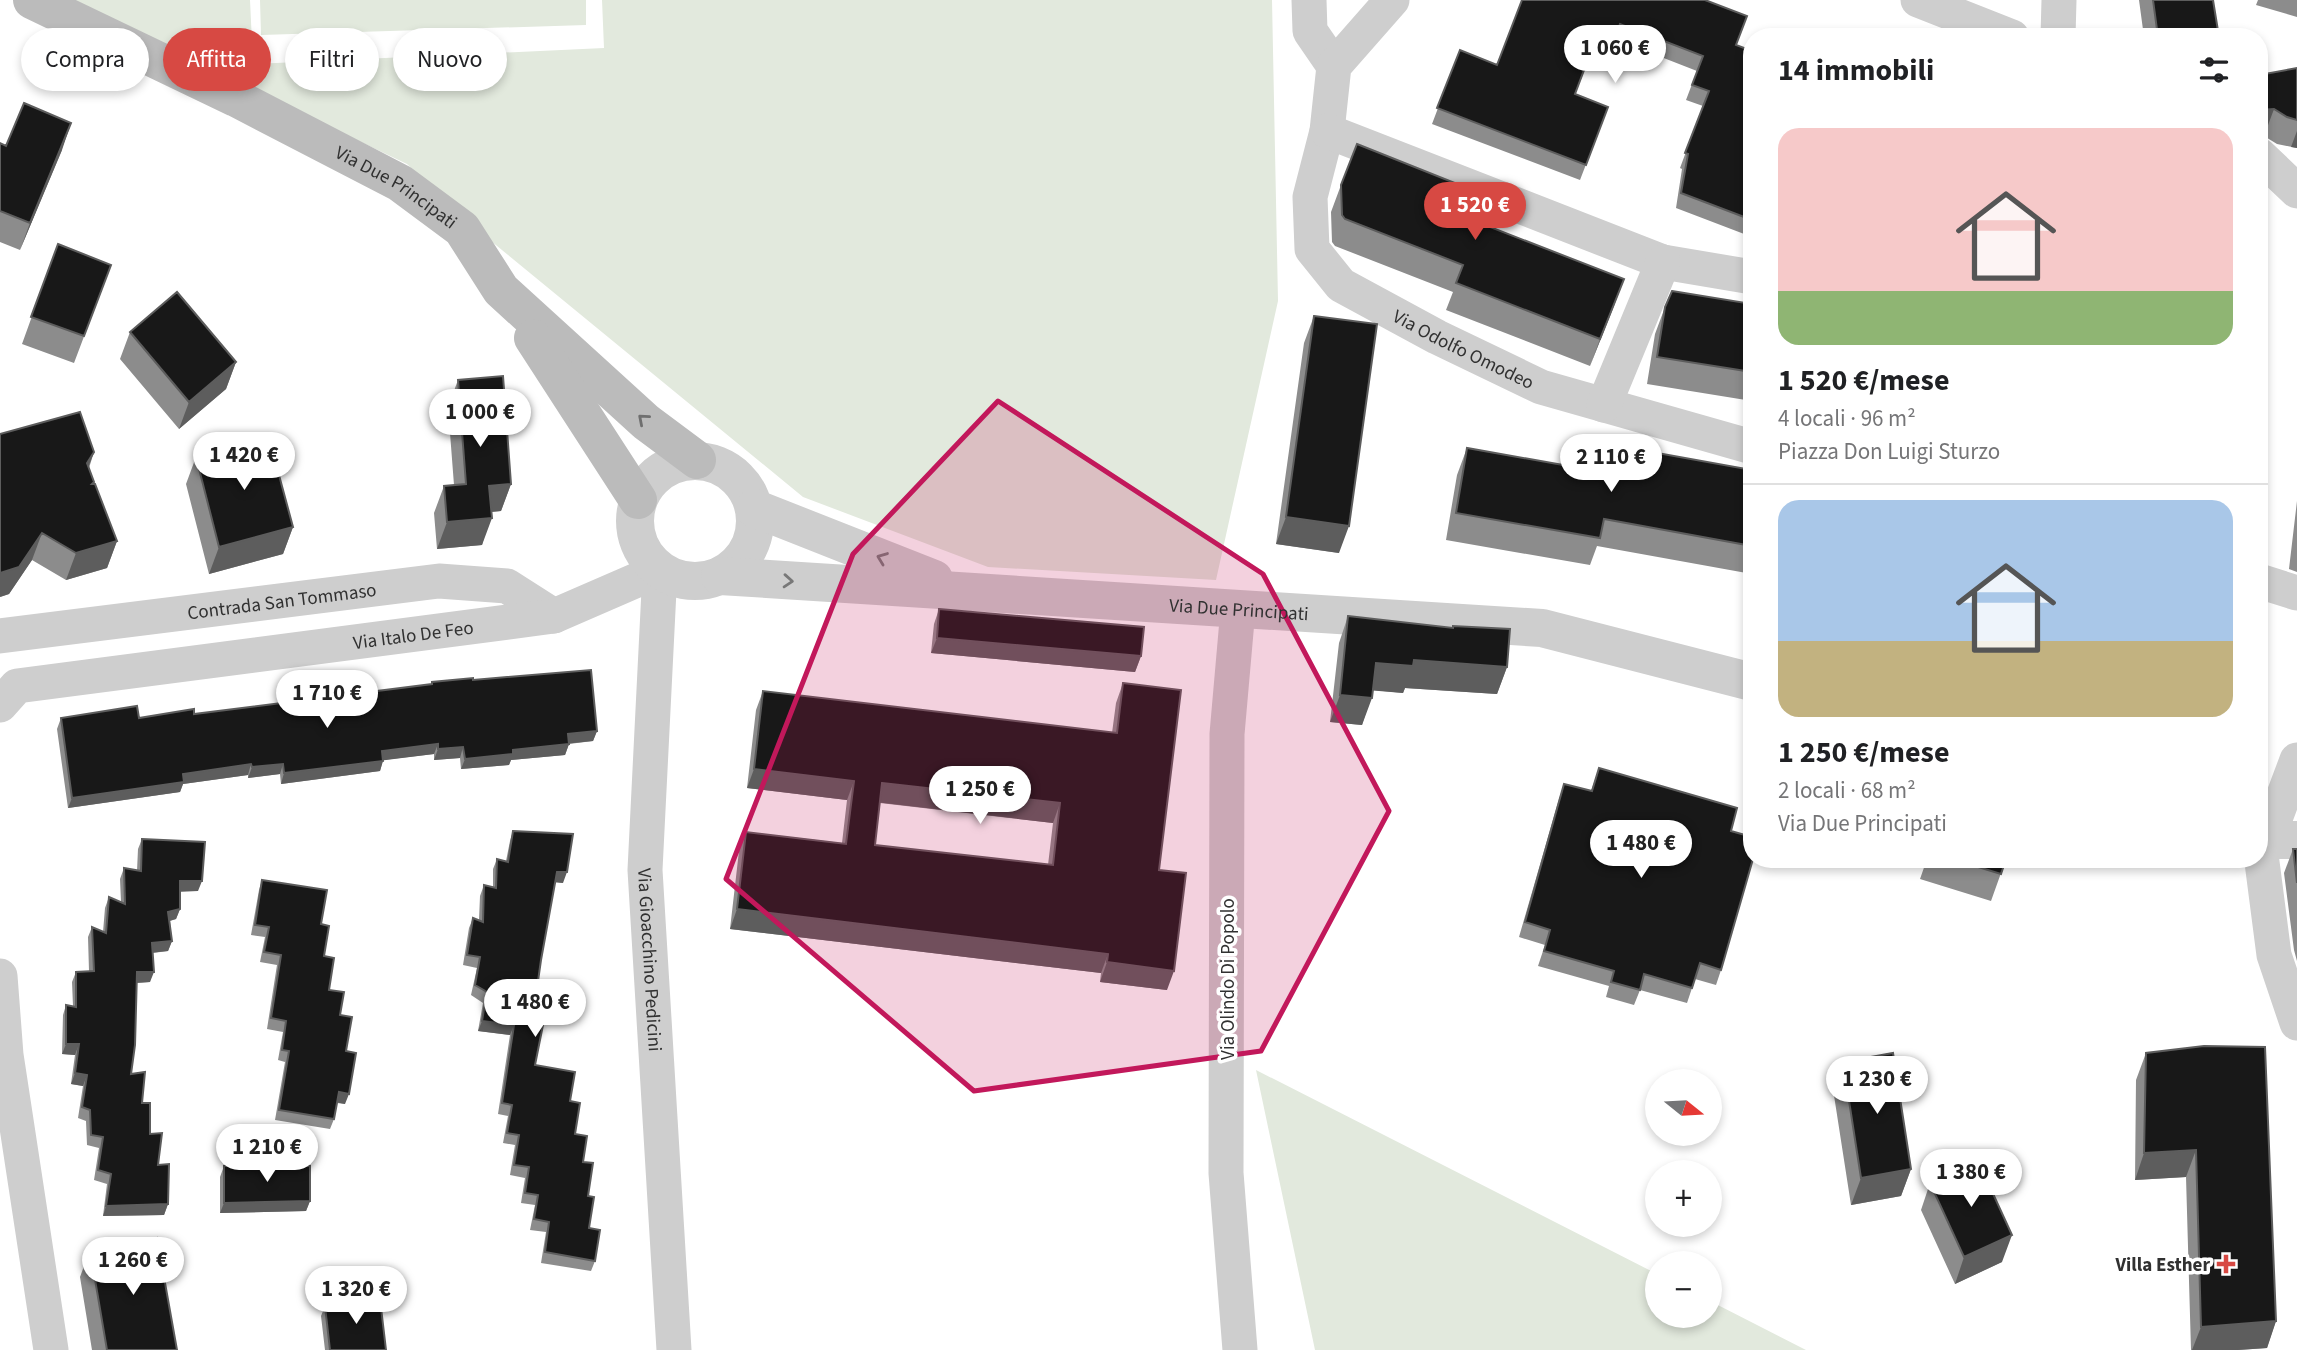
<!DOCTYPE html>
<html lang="it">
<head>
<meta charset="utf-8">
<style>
  :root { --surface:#fff; --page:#f2f2f2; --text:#202124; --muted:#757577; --line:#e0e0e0; --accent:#d74943 }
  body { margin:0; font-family:"Source Sans 3",sans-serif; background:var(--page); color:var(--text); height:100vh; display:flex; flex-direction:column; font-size:26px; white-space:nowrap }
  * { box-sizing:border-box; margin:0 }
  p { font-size:23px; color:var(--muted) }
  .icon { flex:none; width:38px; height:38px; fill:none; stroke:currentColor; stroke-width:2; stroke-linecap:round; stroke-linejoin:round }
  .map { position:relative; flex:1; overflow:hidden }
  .side { position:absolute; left:1743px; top:28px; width:525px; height:840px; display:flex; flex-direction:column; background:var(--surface); border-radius:28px; box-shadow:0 4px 10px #0003 }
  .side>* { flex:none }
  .banner { position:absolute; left:21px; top:28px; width:665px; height:63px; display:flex; gap:14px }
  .needle { width:46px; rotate:108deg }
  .buttons { position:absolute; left:1645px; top:1069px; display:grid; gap:14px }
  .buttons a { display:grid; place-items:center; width:77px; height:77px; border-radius:50%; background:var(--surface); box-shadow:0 4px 10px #0003; font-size:35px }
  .price { position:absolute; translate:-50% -60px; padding:0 16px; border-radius:24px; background:#fff; color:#222; font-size:23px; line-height:46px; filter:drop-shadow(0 2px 4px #0008) }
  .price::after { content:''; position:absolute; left:50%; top:42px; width:21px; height:16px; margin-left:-10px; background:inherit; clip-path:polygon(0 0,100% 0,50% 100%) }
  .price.on { background:var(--accent); color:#fff }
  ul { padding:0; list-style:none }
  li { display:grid; align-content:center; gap:14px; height:371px; padding:0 35px }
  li+li { border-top:2px solid var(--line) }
  li span { display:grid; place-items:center; height:217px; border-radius:21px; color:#555 }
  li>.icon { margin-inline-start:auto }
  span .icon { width:126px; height:126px; fill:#fffc; stroke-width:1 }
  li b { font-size:30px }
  h2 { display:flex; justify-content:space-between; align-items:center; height:84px; padding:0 35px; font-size:30px }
  .tag { padding:0 24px; border-radius:32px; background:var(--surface); box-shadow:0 4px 10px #0003; font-size:24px; line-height:63px }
  .tag.on { background:var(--accent); color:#fff }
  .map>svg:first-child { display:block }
  .green { fill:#e2e9dd }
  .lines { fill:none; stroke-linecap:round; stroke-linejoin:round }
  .minor { stroke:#cecece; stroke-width:35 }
  .tertiary { stroke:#cecece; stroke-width:38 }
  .secondary { stroke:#bbb; stroke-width:38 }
  .wall { fill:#8c8c8c; fill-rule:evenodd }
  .shaded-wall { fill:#5d5d5d }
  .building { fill:#181818; stroke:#5d5d5d; stroke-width:2; fill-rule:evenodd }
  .oneway { stroke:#6f6f6f }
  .oneway2 { stroke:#787878 }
  .marked { fill:#c2185b; fill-opacity:0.2; stroke:#c2185b; stroke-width:5; stroke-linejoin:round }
  .poi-dot { fill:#d74943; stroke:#fff; stroke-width:2.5 }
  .labels { text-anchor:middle; stroke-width:7; stroke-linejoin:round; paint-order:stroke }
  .street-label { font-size:19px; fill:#313131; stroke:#fff }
  .poi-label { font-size:19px; font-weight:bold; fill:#313131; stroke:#fff; text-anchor:end }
</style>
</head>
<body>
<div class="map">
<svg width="2297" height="1350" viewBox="0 0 2297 1350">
  <rect width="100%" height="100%" fill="#fff"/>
  <path class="green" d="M 63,0 L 250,0 L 253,64 L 604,48 L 602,0 L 1272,0 L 1278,301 L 1216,580 L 988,567 L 803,497 L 491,241 L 407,164 Z
    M 260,0 L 586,0 L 586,25 L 261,35 Z
    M 1256,1070 L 1657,1274 L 1657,1316 L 1710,1316 L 1710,1301 L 1806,1350 L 1315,1350 Z"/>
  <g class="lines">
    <g class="minor">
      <path d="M 1309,0 L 1310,31 L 1334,66"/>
      <path id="s1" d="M 1392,0 L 1334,66 L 1327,131 L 1310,197 L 1312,249 L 1341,285 L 1437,337 L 1541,387 L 1752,447"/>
      <path d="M 1918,0 L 2012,37"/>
      <path d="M 2058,37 L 2059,0"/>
      <path d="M 1327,131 L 1663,262 L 1752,277"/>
      <path d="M 2259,155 L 2297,191"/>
      <path d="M 1604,405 L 1663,262"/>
      <path d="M 2259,581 L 2297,593"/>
      <path d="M 1238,609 L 1227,734 L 1226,1173 L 1240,1350"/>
      <path id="s2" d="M 0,636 L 439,581 L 507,586 L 554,616"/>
      <path id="s3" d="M 0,705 L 17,686 L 554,616 L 660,570 L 645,870 L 674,1350"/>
      <path d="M 2259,839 L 2274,955 L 2297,1023"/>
      <path d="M 2267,840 L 2297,760"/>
      <path d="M 0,976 L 6,1055 L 51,1350"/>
    </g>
    <g class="tertiary">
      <circle cx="695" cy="521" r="60"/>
      <path d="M 754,508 L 934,579"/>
      <path id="s4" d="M 720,576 L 1542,628 L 1752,682"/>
      <path d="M 2259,838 L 2267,840 L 2297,840"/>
    </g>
    <g class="secondary">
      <path id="s5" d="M 32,0 L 236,98 L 400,183 L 462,229 L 501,290 L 646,422 L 697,460"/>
      <path d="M 533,338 L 638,500"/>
    </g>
  </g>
  <path class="wall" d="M 1522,0 L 1737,45 L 1752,51 L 1752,237 L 1676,208 L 1682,169 L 1680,168 L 1703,106 L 1686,100 L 1697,71 L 1615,39 L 1606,63 L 1590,57 L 1575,94 L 1608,107 L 1580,180 L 1432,124 L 1460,50 L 1497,65 Z
    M 2139,0 L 2213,0 L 2219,37 L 2144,37 Z
    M 2258,0 L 2297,0 L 2297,17 L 2256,5 Z
    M 2297,68 L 2297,148 L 2277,144 L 2264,136 L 2259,136 L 2259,75 Z
    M 0,143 L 6,146 L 62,150 L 20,250 L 0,242 Z
    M 1341,185 L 1491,227 L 1624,279 L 1590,366 L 1446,310 L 1453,292 L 1335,246 L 1332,242 L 1331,212 Z
    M 58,244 L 111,265 L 74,363 L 22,344 Z
    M 1752,304 L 1752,401 L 1647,384 L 1655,334 L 1665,307 Z
    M 1314,316 L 1339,553 L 1276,544 L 1304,343 Z
    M 130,332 L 236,362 L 226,389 L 179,429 L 120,359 Z
    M 458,380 L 511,484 L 501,511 L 491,512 L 482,545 L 437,549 L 434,513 L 444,486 L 454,485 L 448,407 Z
    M 1613,445 L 1752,470 L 1752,574 L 1597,546 L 1590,565 L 1446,540 L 1457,475 L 1467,448 L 1603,472 Z
    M 94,452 L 89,468 L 94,482 L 94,484 L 117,541 L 107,568 L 66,580 L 32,560 L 9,594 L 0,597 Z
    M 196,457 L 293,527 L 283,554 L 209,574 L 186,484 Z
    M 2297,501 L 2297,572 L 2289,569 Z
    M 939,609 L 1141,656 L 1135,672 L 931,653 L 934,624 Z
    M 1348,616 L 1452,628 L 1453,626 L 1507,667 L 1497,694 L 1405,688 L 1403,693 L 1373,690 L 1362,725 L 1330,722 L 1339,643 Z
    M 473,680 L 597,731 L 593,741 L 569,744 L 565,755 L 511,760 L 509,765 L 461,769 L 460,758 L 434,760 L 434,754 L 383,760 L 380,771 L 281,784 L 280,774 L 248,778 L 248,775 L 183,784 L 180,792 L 68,808 L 57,729 L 61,718 L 139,718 L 194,714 L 431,684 L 432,682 Z
    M 1123,683 L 1159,870 L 1167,990 L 1100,982 L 1101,973 L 730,929 L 739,851 L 746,832 L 842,843 L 847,800 L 747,788 L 756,710 L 763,691 L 1112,733 L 1116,703 ZM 880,803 L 1053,823 L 1048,865 L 875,845 Z
    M 1599,768 L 1731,831 L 1721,970 L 1716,985 L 1695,979 L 1687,1003 L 1640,990 L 1634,1005 L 1606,997 L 1609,986 L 1538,966 L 1545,945 L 1519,937 L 1559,799 L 1564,784 L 1591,791 Z
    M 513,831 L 563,883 L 555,882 L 541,960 L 537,988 L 535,1065 L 570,1101 L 575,1134 L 583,1162 L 588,1196 L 589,1228 L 595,1261 L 591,1271 L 541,1263 L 546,1232 L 530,1230 L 535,1205 L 521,1203 L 525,1178 L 510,1175 L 515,1145 L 503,1143 L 508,1116 L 498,1114 L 510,1035 L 478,1031 L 483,1003 L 471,995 L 477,968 L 463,965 L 469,928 L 473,918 L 479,920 L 480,896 L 484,885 L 493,887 L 493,869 L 497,859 L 506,861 L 510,841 Z
    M 142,839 L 198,891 L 180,891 L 180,909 L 176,919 L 170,921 L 172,941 L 168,951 L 153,953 L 150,982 L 137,983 L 131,1074 L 142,1103 L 168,1204 L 164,1215 L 103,1216 L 107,1184 L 94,1180 L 99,1148 L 87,1145 L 86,1121 L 78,1118 L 83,1086 L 71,1084 L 75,1055 L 62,1054 L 63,1015 L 66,1005 L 73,1006 L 72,982 L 76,972 L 89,971 L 88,937 L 92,927 L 103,932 L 105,908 L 109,897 L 121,902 L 120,879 L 124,868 L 137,871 L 138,849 Z
    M 2293,849 L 2297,849 L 2297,961 L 2294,950 L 2284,873 Z
    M 1927,859 L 2006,859 L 1991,901 L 1920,879 Z
    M 262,880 L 321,924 L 324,956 L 329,990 L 340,1015 L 346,1051 L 345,1104 L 337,1103 L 334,1119 L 330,1129 L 275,1120 L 285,1062 L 278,1060 L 283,1032 L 267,1029 L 277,965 L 260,962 L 265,937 L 251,935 L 259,890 Z
    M 2204,1046 L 2276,1321 L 2267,1348 L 2238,1350 L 2191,1350 L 2186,1177 L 2135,1180 L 2136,1080 L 2146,1053 Z
    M 1843,1062 L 1911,1169 L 1901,1196 L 1851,1205 L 1833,1089 Z
    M 224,1166 L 310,1201 L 306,1211 L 220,1213 L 220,1177 Z
    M 1930,1183 L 2002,1262 L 1955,1284 L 1921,1210 Z
    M 90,1250 L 177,1350 L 92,1350 L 80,1277 Z
    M 325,1306 L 386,1350 L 325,1350 L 321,1316 Z"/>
  <path class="shaded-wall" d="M 2274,109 L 2264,136 L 2259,136 L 2260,111 Z
    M 71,123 L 62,150 L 20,250 L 30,223 Z
    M 2297,131 L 2297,148 L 2291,147 Z
    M 1624,279 L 1614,306 L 1590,366 L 1600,339 Z
    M 236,362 L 226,389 L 179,429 L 189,402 Z
    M 94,452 L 84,479 L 87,463 Z
    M 511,484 L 501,511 L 479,513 L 489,486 Z
    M 1286,517 L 1349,526 L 1339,553 L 1276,544 Z
    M 492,518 L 482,545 L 437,549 L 447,522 Z
    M 293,527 L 283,554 L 209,574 L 219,547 Z
    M 42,533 L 32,560 L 9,594 L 0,597 L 0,573 Z
    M 117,541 L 107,568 L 66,580 L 76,553 Z
    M 937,638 L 1141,656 L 1135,672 L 931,653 Z
    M 1414,660 L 1507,667 L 1497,694 L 1405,688 L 1403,693 L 1367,690 L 1376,663 Z
    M 1340,695 L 1372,698 L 1362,725 L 1330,722 Z
    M 597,731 L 593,741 L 564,744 L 568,734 Z
    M 438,744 L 434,754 L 378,761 L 382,751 Z
    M 569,744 L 565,755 L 511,760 L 509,765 L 461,769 L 465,759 L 513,750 Z
    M 463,747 L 460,758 L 434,760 L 438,749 Z
    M 383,761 L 380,771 L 281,784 L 284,773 Z
    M 251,764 L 248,775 L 183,784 L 180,792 L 68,808 L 72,798 L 183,774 Z
    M 283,764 L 280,774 L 248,778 L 252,767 Z
    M 754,769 L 854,781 L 847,800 L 747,788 Z
    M 882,783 L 1060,803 L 1053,823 L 875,802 Z
    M 557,872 L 567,872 L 563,883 L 553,882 Z
    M 180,881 L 202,881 L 198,891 L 176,892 Z
    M 180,909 L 176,919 L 165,922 L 168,912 Z
    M 737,909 L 1108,954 L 1101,973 L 730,929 Z
    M 172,941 L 168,951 L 149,953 L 152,943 Z
    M 1107,962 L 1174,971 L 1167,990 L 1100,982 Z
    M 137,972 L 154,972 L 150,982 L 134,983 Z
    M 482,1021 L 514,1025 L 510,1035 L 478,1031 Z
    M 66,1044 L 79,1044 L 75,1055 L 62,1054 Z
    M 75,1073 L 87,1075 L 83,1086 L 71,1084 Z
    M 339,1092 L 349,1094 L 345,1104 L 335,1102 Z
    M 2196,1150 L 2186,1177 L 2135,1180 L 2144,1153 Z
    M 1911,1169 L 1901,1196 L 1851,1205 L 1861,1178 Z
    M 310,1201 L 306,1211 L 220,1213 L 224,1203 Z
    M 168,1204 L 164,1215 L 103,1216 L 106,1206 Z
    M 2012,1235 L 2002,1262 L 1955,1284 L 1964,1257 Z
    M 2276,1321 L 2267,1348 L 2238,1350 L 2192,1350 L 2201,1327 Z"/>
  <path class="building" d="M 1522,0 L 1705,0 L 1747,16 L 1736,45 L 1752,51 L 1752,220 L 1681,193 L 1688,154 L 1685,153 L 1709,91 L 1692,85 L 1703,56 L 1620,24 L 1611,47 L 1595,41 L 1575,94 L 1608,107 L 1586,165 L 1437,108 L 1460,50 L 1497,65 Z
    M 2153,0 L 2213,0 L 2219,37 L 2158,37 Z
    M 2297,68 L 2297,120 L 2287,117 L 2274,109 L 2259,110 L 2259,75 Z
    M 24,103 L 71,123 L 30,223 L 0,211 L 0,143 L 6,146 Z
    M 1357,144 L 1500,201 L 1490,227 L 1624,279 L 1600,339 L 1456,283 L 1463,265 L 1345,219 L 1342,215 L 1341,185 Z
    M 58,244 L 111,265 L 84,336 L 31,317 Z
    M 1672,291 L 1752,304 L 1752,372 L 1657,357 L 1665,307 Z
    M 177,292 L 236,362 L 189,402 L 130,332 Z
    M 1314,316 L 1377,324 L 1349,526 L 1286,517 Z
    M 503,376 L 511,484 L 489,486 L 492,518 L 447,522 L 444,486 L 466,484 L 458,380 Z
    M 80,412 L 94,452 L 87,463 L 94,482 L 92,484 L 95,484 L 117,541 L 76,553 L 42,533 L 19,567 L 0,573 L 0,434 Z
    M 269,438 L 293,527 L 219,547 L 196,457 Z
    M 1613,445 L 1752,470 L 1752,546 L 1604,519 L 1600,538 L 1456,513 L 1467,448 L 1608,473 Z
    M 939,609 L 1144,627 L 1141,656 L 937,638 Z
    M 1348,616 L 1453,628 L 1453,626 L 1510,629 L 1507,667 L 1414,660 L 1413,666 L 1376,663 L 1372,698 L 1340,695 Z
    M 591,670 L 597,731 L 568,734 L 569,744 L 513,750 L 513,754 L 465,759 L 463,747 L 438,749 L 438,744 L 382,751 L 383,761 L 284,773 L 283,764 L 252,767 L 251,764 L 183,774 L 184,782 L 72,798 L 61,718 L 137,706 L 139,718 L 194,709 L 194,714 L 432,684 L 432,682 L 473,678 L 473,680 Z
    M 1123,683 L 1181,690 L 1159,870 L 1186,873 L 1174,971 L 1107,962 L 1108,954 L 737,909 L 746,832 L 846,844 L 854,781 L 754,769 L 763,691 L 1117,733 ZM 882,783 L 1060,803 L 1053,865 L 875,845 Z
    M 1599,768 L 1737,808 L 1731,831 L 1752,837 L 1752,859 L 1753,859 L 1721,970 L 1700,963 L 1692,988 L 1644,974 L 1640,990 L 1611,982 L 1614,971 L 1544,951 L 1550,930 L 1525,922 L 1564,784 L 1592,791 Z
    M 513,831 L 573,834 L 567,872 L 557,872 L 541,960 L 537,988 L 550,990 L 535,1065 L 575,1072 L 570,1101 L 580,1103 L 575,1134 L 587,1136 L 583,1162 L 593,1163 L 588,1196 L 594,1197 L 589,1228 L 600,1230 L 595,1261 L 545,1252 L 549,1222 L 534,1219 L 538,1195 L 525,1193 L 529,1167 L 514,1165 L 519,1135 L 507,1133 L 512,1105 L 502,1103 L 514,1025 L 482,1021 L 487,992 L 475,985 L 480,957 L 467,955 L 473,918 L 483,922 L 484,885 L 496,888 L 497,859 L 508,862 Z
    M 142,839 L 205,842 L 202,881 L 180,881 L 180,909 L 168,912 L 172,941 L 152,943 L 154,972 L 137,972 L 135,1045 L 131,1074 L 145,1072 L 142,1103 L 150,1103 L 150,1134 L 162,1133 L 158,1165 L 169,1164 L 168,1204 L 106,1206 L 111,1174 L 98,1170 L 103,1137 L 91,1135 L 90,1110 L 82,1107 L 87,1075 L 75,1073 L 79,1044 L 66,1044 L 66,1005 L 76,1007 L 76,972 L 94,971 L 92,927 L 106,933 L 109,897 L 125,904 L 124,868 L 141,871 Z
    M 2293,849 L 2297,849 L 2297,883 Z
    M 1952,859 L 2006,859 L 2001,874 Z
    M 262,880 L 327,890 L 321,924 L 329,926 L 324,956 L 334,958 L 329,990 L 344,992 L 340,1015 L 352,1017 L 346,1051 L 356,1053 L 349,1094 L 339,1092 L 334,1119 L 279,1110 L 289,1051 L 282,1050 L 286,1021 L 271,1018 L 281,955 L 264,952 L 269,927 L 255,925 Z
    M 2204,1046 L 2265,1047 L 2276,1321 L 2201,1327 L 2196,1150 L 2144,1153 L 2146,1053 Z
    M 1893,1053 L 1911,1169 L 1861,1178 L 1843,1062 Z
    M 1978,1161 L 2012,1235 L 1964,1257 L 1930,1183 Z
    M 224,1166 L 310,1166 L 310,1201 L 224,1203 Z
    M 157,1238 L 177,1350 L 107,1350 L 90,1250 Z
    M 380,1299 L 386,1350 L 330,1350 L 325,1306 Z"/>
  <defs><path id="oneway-chevron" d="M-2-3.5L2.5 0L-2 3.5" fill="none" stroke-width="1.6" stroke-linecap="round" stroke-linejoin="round" transform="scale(1.75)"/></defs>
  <use class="oneway" href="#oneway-chevron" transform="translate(643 419) rotate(-139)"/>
  <g class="oneway2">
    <use href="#oneway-chevron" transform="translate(882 558) rotate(-159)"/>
    <use href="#oneway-chevron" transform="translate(788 581) rotate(4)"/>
  </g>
  <path class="marked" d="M 998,401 L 1263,574 L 1389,811 L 1261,1051 L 974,1091 L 726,879 L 853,554 Z"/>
  <path class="poi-dot" d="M2222.5 1253.5h7v7h7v7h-7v7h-7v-7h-7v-7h7z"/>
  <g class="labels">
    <g class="street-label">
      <text dy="7" stroke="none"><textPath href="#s5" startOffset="410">Via Due Principati</textPath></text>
      <text dy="7" stroke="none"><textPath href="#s1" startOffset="458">Via Odolfo Omodeo</textPath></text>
      <text dy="7" stroke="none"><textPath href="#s2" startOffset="284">Contrada San Tommaso</textPath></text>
      <text dy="7" stroke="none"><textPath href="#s4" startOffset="520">Via Due Principati</textPath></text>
      <text dy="7" stroke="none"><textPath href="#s3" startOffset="425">Via Italo De Feo</textPath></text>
      <text dy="7" stroke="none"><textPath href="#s3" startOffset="1073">Via Gioacchino Pedicini</textPath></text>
      <text transform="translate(1227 979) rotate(-90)" y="7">Via Olindo Di Popolo</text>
    </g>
    <g class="poi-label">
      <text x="2210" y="1271">Villa Esther</text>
    </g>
  </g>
</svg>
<div class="buttons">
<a><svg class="needle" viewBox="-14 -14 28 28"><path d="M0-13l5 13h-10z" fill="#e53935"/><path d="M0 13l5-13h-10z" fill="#757577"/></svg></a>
<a>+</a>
<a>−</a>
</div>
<b class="price" style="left:1615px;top:85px">1 060 €</b>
<b class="price on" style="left:1475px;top:242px">1 520 €</b>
<b class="price" style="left:480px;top:449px">1 000 €</b>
<b class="price" style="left:244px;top:492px">1 420 €</b>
<b class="price" style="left:1611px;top:494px">2 110 €</b>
<b class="price" style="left:327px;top:730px">1 710 €</b>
<b class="price" style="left:980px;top:826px">1 250 €</b>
<b class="price" style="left:1641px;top:880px">1 480 €</b>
<b class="price" style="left:535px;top:1039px">1 480 €</b>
<b class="price" style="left:1877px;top:1116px">1 230 €</b>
<b class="price" style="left:267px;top:1184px">1 210 €</b>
<b class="price" style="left:1971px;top:1209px">1 380 €</b>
<b class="price" style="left:133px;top:1297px">1 260 €</b>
<b class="price" style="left:356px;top:1326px">1 320 €</b>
<div class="banner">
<a class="tag">Compra</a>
<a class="tag on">Affitta</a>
<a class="tag">Filtri</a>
<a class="tag">Nuovo</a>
</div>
<section class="side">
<h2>14 immobili<svg class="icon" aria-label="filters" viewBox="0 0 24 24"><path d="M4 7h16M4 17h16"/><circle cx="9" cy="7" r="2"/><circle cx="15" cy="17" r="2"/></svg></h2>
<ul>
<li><span style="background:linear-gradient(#f6c9c9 75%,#8fb573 0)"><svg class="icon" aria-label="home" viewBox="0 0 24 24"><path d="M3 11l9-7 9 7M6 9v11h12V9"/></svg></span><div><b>1 520 €/mese</b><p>4 locali · 96 m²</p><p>Piazza Don Luigi Sturzo</p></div></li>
<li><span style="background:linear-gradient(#a9c7e8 65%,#c2b280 0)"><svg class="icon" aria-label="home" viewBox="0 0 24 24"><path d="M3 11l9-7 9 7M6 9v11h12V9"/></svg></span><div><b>1 250 €/mese</b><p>2 locali · 68 m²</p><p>Via Due Principati</p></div></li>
</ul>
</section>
</div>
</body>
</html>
